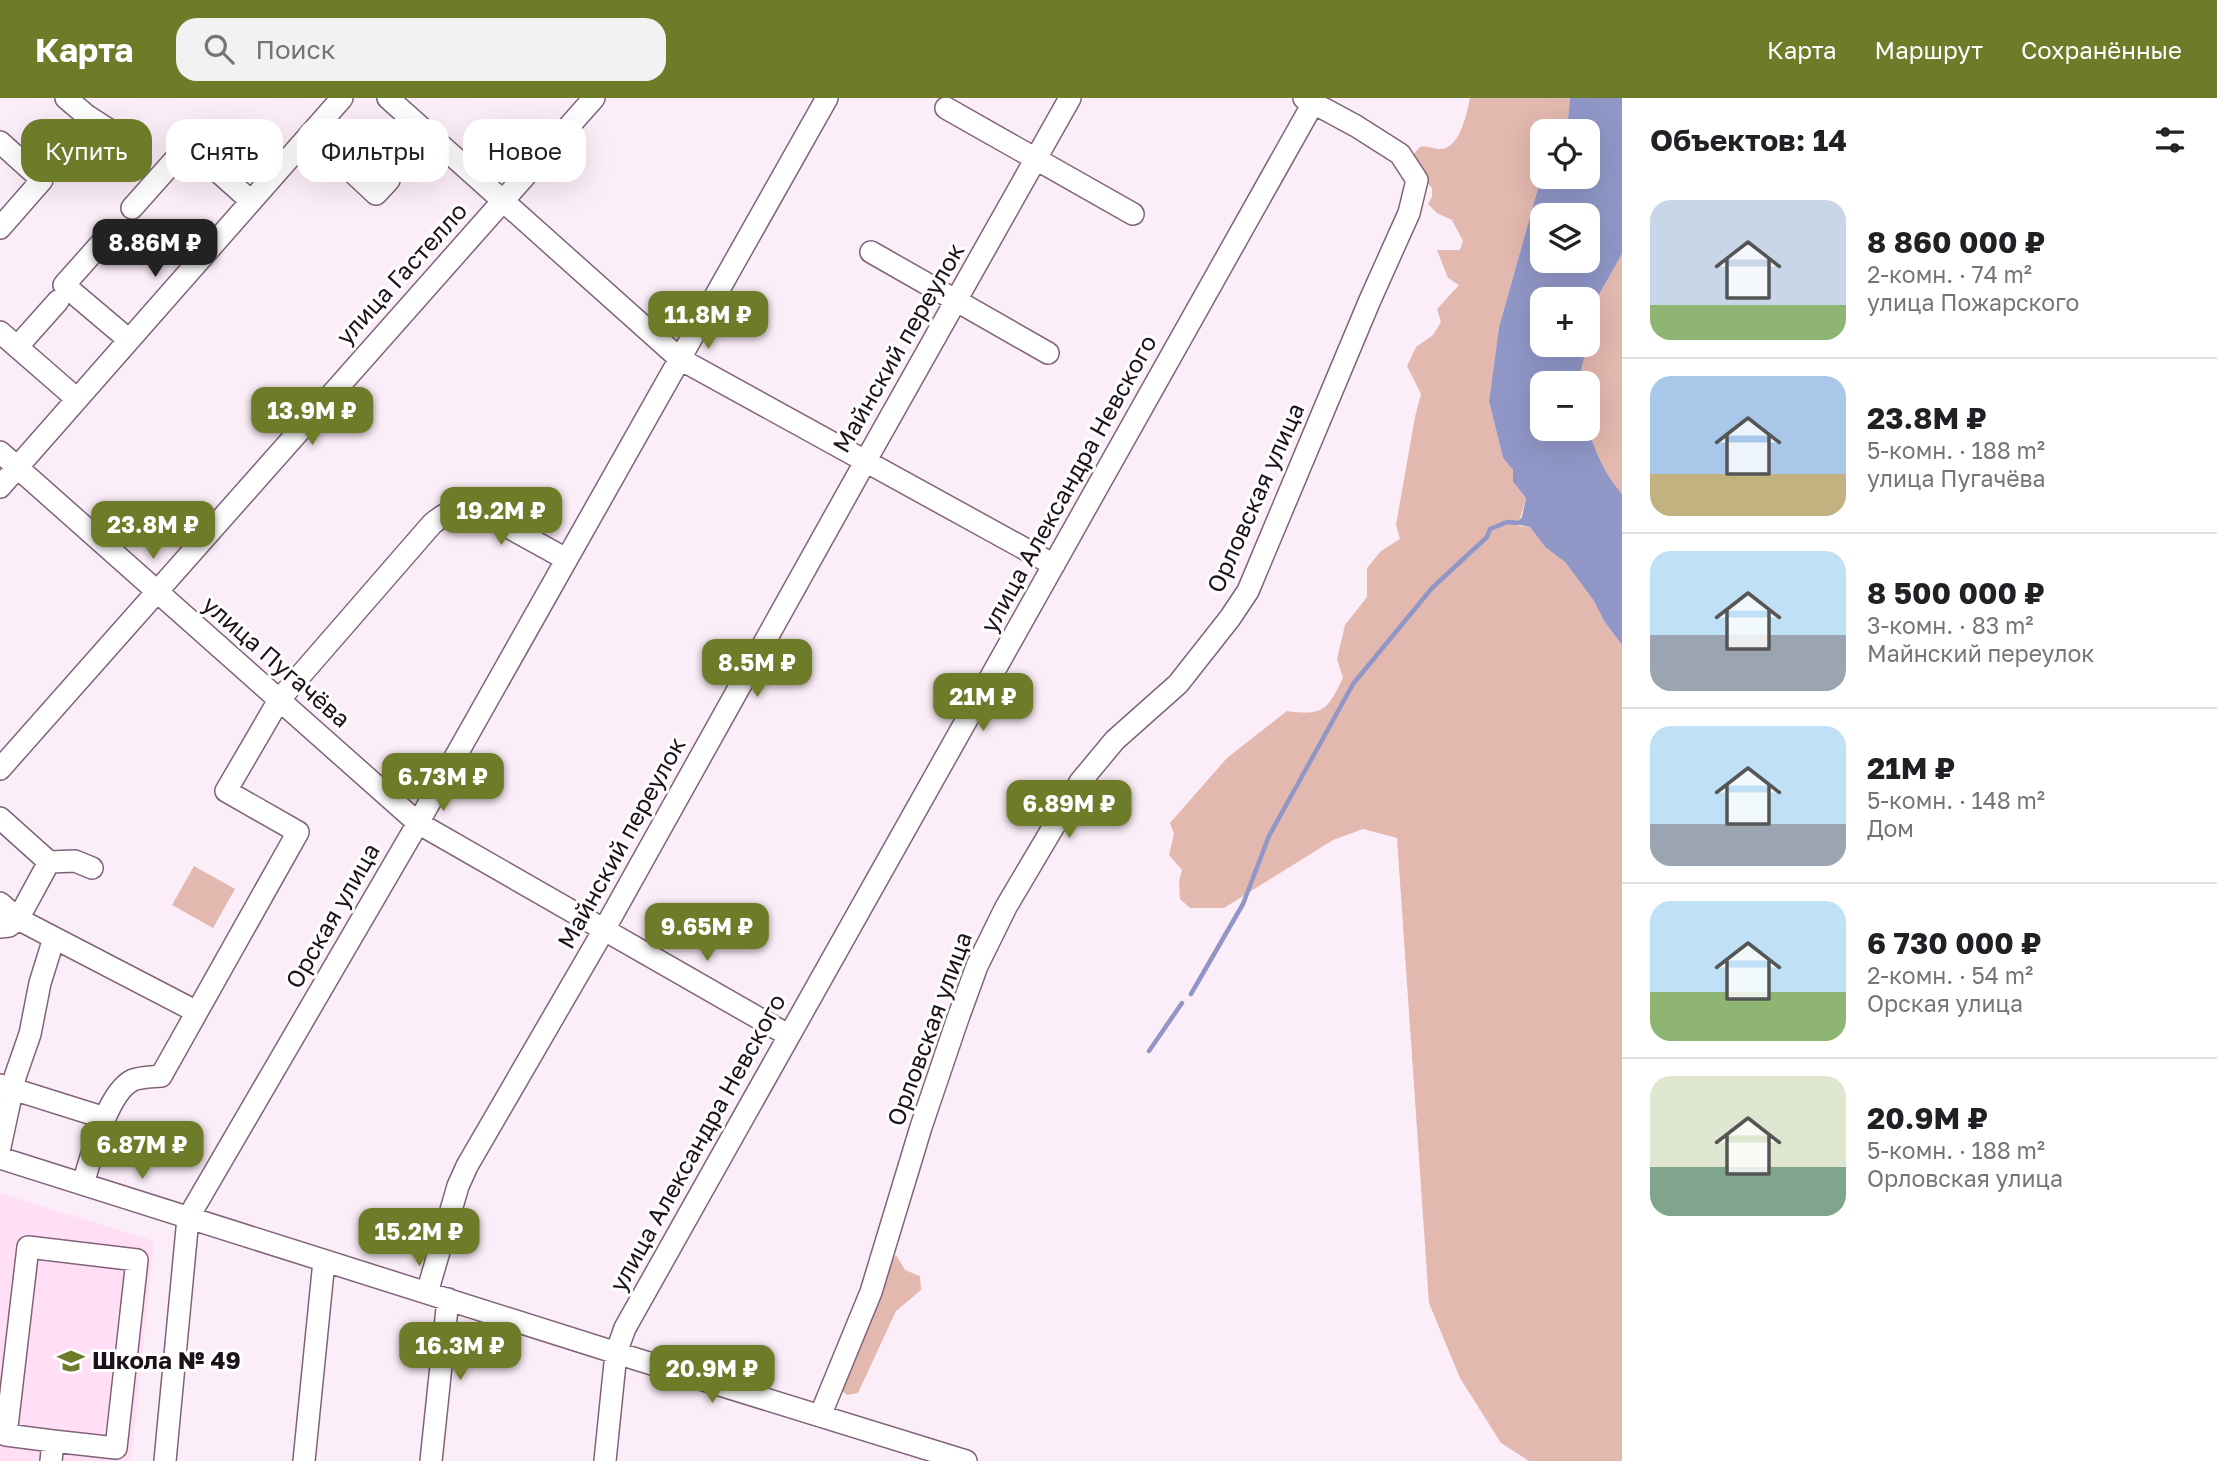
<!DOCTYPE html>
<html lang="ru">
<head>
<meta charset="utf-8">
<style>
  :root { --surface:#fff; --page:#f2f2f2; --text:#202124; --muted:#757577; --line:#e0e0e0; --accent:#6e7b29 }
  body { margin:0; font-family:"Golos Text",sans-serif; background:var(--page); color:var(--text); height:100vh; display:flex; flex-direction:column; font-size:26px; white-space:nowrap }
  * { box-sizing:border-box; margin:0 }
  p { font-size:23px; color:var(--muted) }
  .icon { flex:none; width:38px; height:38px; fill:none; stroke:currentColor; stroke-width:2; stroke-linecap:round; stroke-linejoin:round }
  .map { position:relative; flex:1; overflow:hidden }
  .side { display:flex; flex-direction:column; background:var(--surface); width:595px }
  .side>* { flex:none }
  .banner { position:absolute; left:21px; top:21px; width:665px; height:63px; display:flex; gap:14px }
  .fabs { position:absolute; left:1530px; top:21px; display:grid; gap:14px }
  .fabs a { display:grid; place-items:center; width:70px; height:70px; border-radius:14px; background:var(--surface); box-shadow:0 7px 28px #0002; font-size:35px }
  .price { position:absolute; translate:-50% -60px; padding:0 16px; border-radius:14px; background:var(--accent); color:#fff; font-size:23px; line-height:46px; filter:drop-shadow(0 2px 4px #0008) }
  .price::after { content:''; position:absolute; left:50%; top:42px; width:21px; height:16px; margin-left:-10px; background:inherit; clip-path:polygon(0 0,100% 0,50% 100%) }
  .price.on { background:#222; color:#fff }
  ul { padding:0; list-style:none }
  li { display:flex; align-items:center; gap:21px; height:175px; padding:0 28px }
  li+li { border-top:2px solid var(--line) }
  li span { display:grid; place-items:center; flex:none; width:196px; height:140px; border-radius:21px; color:#555 }
  li>.icon { margin-inline-start:auto }
  span .icon { width:84px; height:84px; fill:#fffc; stroke-width:1 }
  li b { font-size:30px }
  h2 { display:flex; justify-content:space-between; align-items:center; height:84px; padding:0 28px; font-size:30px }
  .chip { padding:0 24px; border-radius:21px; background:var(--surface); box-shadow:0 7px 28px #0002; font-size:24px; line-height:63px }
  .chip.on { background:var(--accent); color:#fff }
  header { display:flex; align-items:center; gap:42px; box-sizing:border-box; height:98px; padding:0 35px; background:var(--accent); color:#fff }
  header strong { font-size:33px }
  nav { display:flex; gap:38px; margin-inline-start:auto; font-size:24px }
  .search { width:490px; height:63px; background:var(--page); display:flex; align-items:center; gap:18px; box-sizing:border-box; padding:0 24px; border-radius:21px; color:var(--muted); font-size:26px }
  main { display:flex; flex:1; min-height:0 }
  .map>svg:first-child { display:block }
  .built { fill:#ffdef6 }
  .green { fill:#e3b8ae }
  .water { fill:#9097c7; fill-rule:evenodd }
  .lines { fill:none; stroke-linecap:round; stroke-linejoin:round }
  .stream { stroke:#9097c7; stroke-width:4.5 }
  .minor-casing { stroke:#806379; stroke-width:24 }
  .minor { stroke:#fff; stroke-width:21 }
  .labels { text-anchor:middle; stroke-width:6; stroke-linejoin:round; paint-order:stroke }
  .street-label { font-size:24px; fill:#1d121a; stroke:#fff }
  .poi-label { font-size:24px; font-weight:bold; fill:#1d121a; stroke:#fff; text-anchor:start }
</style>
</head>
<body>
<header>
<strong>Карта</strong>
<div class="search"><svg class="icon" aria-label="search" viewBox="0 0 24 24"><circle cx="10" cy="10" r="6"/><path d="M15 15l6 6"/></svg>Поиск</div>
<nav><a>Карта</a><a>Маршрут</a><a>Сохранённые</a></nav>
</header>
<main>
<div class="map">
<svg width="1622" height="1363" viewBox="0 0 1622 1363">
  <rect width="100%" height="100%" fill="#fceef8"/>
  <path class="built" d="M 0,1095 L 154,1143 L 131,1363 L 0,1363 Z"/>
  <path class="green" d="M 1470,0 L 1570,0 L 1568,20 L 1556,33 L 1542,33 L 1542,76 L 1499,229 L 1489,303 L 1503,360 L 1513,372 L 1513,384 L 1526,400 L 1518,428 L 1530,429 L 1545,449 L 1565,464 L 1594,503 L 1604,523 L 1622,547 L 1622,1363 L 1529,1363 L 1501,1345 L 1460,1280 L 1429,1205 L 1397,740 L 1363,731 L 1333,742 L 1224,810 L 1190,810 L 1180,801 L 1179,783 L 1182,772 L 1169,757 L 1174,736 L 1170,725 L 1227,660 L 1287,613 C 1324,618 1327,612 1343,580 L 1337,561 L 1345,527 L 1367,499 L 1367,470 L 1381,453 L 1400,441 L 1396,427 L 1415,319 L 1421,296 L 1407,268 L 1416,249 L 1433,237 L 1441,224 L 1437,211 L 1459,187 L 1448,180 L 1437,152 L 1460,152 L 1463,143 L 1452,122 L 1437,115 L 1428,106 L 1432,99 L 1432,90 L 1420,77 L 1413,57 L 1420,49 C 1428,47 1434,52 1442,51 C 1460,49 1467,15 1470,0 Z
    M 1622,156 L 1622,396 C 1590,361 1587,331 1587,285 L 1578,285 L 1597,200 Z
    M 194,768 L 235,791 L 213,830 L 172,807 Z
    M 896,1157 L 905,1172 L 920,1178 L 921,1192 L 896,1213 L 858,1295 L 847,1297 L 840,1291 L 841,1284 L 863,1242 L 884,1191 L 885,1174 Z"/>
  <path class="water" d="M 1570,0 L 1622,0 L 1622,156 L 1597,200 L 1587,245 L 1587,201 L 1542,201 L 1542,247 L 1587,247 L 1578,285 L 1542,285 L 1542,331 L 1587,331 L 1587,328 C 1595,353 1604,376 1622,396 L 1622,547 L 1604,523 L 1594,503 L 1565,464 L 1545,449 L 1530,429 L 1516,426 L 1522,419 L 1526,400 L 1513,384 L 1513,372 L 1503,360 L 1489,303 L 1499,229 L 1542,76 L 1542,79 L 1587,79 L 1587,33 L 1556,33 L 1568,20 ZM 1542,117 L 1587,117 L 1587,163 L 1542,163 Z"/>
  <g class="lines">
    <path class="stream" d="M 1191,896 L 1243,806 L 1269,738 L 1353,586 L 1432,490 L 1487,439 L 1490,431 L 1507,424 L 1520,425
      M 1149,953 L 1182,905"/>
    <defs>
      <path id="minor" d="M 66,0 L 86,17 L 128,44
        M 388,0 L 680,261 L 1054,467
        M 946,10 L 1133,116
        M 311,35 L 376,96 L 389,82
        M 0,44 L 42,82 L 0,130
        M 132,110 L 188,47 L 251,103
        M 105,141 L 64,187 L 129,242
        M 871,154 L 1048,255
        M 0,234 L 77,301
        M 17,249 L 58,203
        M 0,354 L 418,725 L 788,937
        M 0,389 L 342,0
        M 0,671 L 594,0
        M 0,720 L 49,764
        M 49,764 L 75,763 L 92,770
        M 0,805 L 18,821 L 49,764
        M 0,829 L 9,828 L 18,821 L 197,914
        M 0,987 L 105,1020
        M 0,1049 L 15,979 L 30,936 L 40,885 L 54,840
        M 0,1060 L 639,1262 L 966,1363
        M 83,1086 C 91,1060 107,994 133,982 C 141,979 152,979 161,978 L 298,734 L 226,693 L 279,602 L 432,426 C 447,413 459,409 479,413 L 566,461
        M 427,1195 L 458,1088 L 467,1068 L 605,830 L 865,364 L 1070,0
        M 820,1318 L 871,1194 L 921,1029 L 957,923 L 977,868 L 1006,809 L 1080,684 L 1115,642 L 1178,586 L 1230,520 L 1248,493 L 1370,202 L 1409,115 L 1417,82 L 1400,56 L 1356,28 L 1304,0
        M 51,1363 L 53,1343 L 6,1337 L 28,1149 L 137,1162 L 116,1350 L 53,1343
        M 165,1363 L 188,1120 L 418,725 L 827,0
        M 304,1363 L 324,1163
        M 431,1363 L 448,1201
        M 605,1363 L 616,1255 L 625,1230 L 1316,0"/>
    </defs>
    <use href="#minor" class="minor-casing"/>
    <use href="#minor" class="minor"/>
  </g>
  <defs>
    <symbol id="school-bare" viewBox="-9 -9 18 18"><path d="M0-5L7-2L0 1L-7-2ZM-4 1L0 2.5L4 1V4Q0 6-4 4Z" fill="#6e7b29" stroke="#fff" stroke-width="2.5" paint-order="stroke"/></symbol>
  </defs>
  <g fill-rule="evenodd">
    <use href="#school-bare" x="52" y="1244" width="38" height="38"/>
  </g>
  <g class="labels">
    <g class="street-label">
      <text transform="translate(402 176) rotate(-48)" y="8">улица Гастелло</text>
      <text transform="translate(899 250) rotate(-60)" y="8">Майнский переулок</text>
      <text transform="translate(1069 386) rotate(-61)" y="8">улица Александра Невского</text>
      <text transform="translate(1256 400) rotate(-66)" y="8">Орловская улица</text>
      <text transform="translate(276 564) rotate(41)" y="8">улица Пугачёва</text>
      <text transform="translate(622 745) rotate(-61)" y="8">Майнский переулок</text>
      <text transform="translate(333 818) rotate(-60)" y="8">Орская улица</text>
      <text transform="translate(930 931) rotate(-70)" y="8">Орловская улица</text>
      <text transform="translate(698 1045) rotate(-61)" y="8">улица Александра Невского</text>
    </g>
    <g class="poi-label">
      <text x="92" y="1271">Школа № 49</text>
    </g>
  </g>
</svg>
<div class="fabs">
<a><svg class="icon" aria-label="locate" viewBox="0 0 24 24"><circle cx="12" cy="12" r="6"/><path d="M12 2v4M12 18v4M2 12h4M18 12h4"/></svg></a>
<a><svg class="icon" aria-label="layers" viewBox="0 0 24 24"><path d="M12 4l9 5-9 5-9-5zM3 14l9 5 9-5"/></svg></a>
<a>+</a>
<a>−</a>
</div>
<b class="price on" style="left:155px;top:181px">8.86M ₽</b>
<b class="price" style="left:708px;top:253px">11.8M ₽</b>
<b class="price" style="left:312px;top:349px">13.9M ₽</b>
<b class="price" style="left:501px;top:449px">19.2M ₽</b>
<b class="price" style="left:153px;top:463px">23.8M ₽</b>
<b class="price" style="left:757px;top:601px">8.5M ₽</b>
<b class="price" style="left:983px;top:635px">21M ₽</b>
<b class="price" style="left:443px;top:715px">6.73M ₽</b>
<b class="price" style="left:1069px;top:742px">6.89M ₽</b>
<b class="price" style="left:707px;top:865px">9.65M ₽</b>
<b class="price" style="left:142px;top:1083px">6.87M ₽</b>
<b class="price" style="left:419px;top:1170px">15.2M ₽</b>
<b class="price" style="left:460px;top:1284px">16.3M ₽</b>
<b class="price" style="left:712px;top:1307px">20.9M ₽</b>
<div class="banner">
<a class="chip on">Купить</a>
<a class="chip">Снять</a>
<a class="chip">Фильтры</a>
<a class="chip">Новое</a>
</div>
</div>
<section class="side">
<h2>Объектов: 14<svg class="icon" aria-label="filters" viewBox="0 0 24 24"><path d="M4 7h16M4 17h16"/><circle cx="9" cy="7" r="2"/><circle cx="15" cy="17" r="2"/></svg></h2>
<ul>
<li><span style="background:linear-gradient(#c9d6e8 75%,#8fb573 0)"><svg class="icon" aria-label="home" viewBox="0 0 24 24"><path d="M3 11l9-7 9 7M6 9v11h12V9"/></svg></span><div><b>8 860 000 ₽</b><p>2-комн. · 74 m²</p><p>улица Пожарского</p></div></li>
<li><span style="background:linear-gradient(#a9c7e8 70%,#c2b280 0)"><svg class="icon" aria-label="home" viewBox="0 0 24 24"><path d="M3 11l9-7 9 7M6 9v11h12V9"/></svg></span><div><b>23.8M ₽</b><p>5-комн. · 188 m²</p><p>улица Пугачёва</p></div></li>
<li><span style="background:linear-gradient(#bfe0f5 60%,#9aa5b1 0)"><svg class="icon" aria-label="home" viewBox="0 0 24 24"><path d="M3 11l9-7 9 7M6 9v11h12V9"/></svg></span><div><b>8 500 000 ₽</b><p>3-комн. · 83 m²</p><p>Майнский переулок</p></div></li>
<li><span style="background:linear-gradient(#bfe0f5 70%,#9aa5b1 0)"><svg class="icon" aria-label="home" viewBox="0 0 24 24"><path d="M3 11l9-7 9 7M6 9v11h12V9"/></svg></span><div><b>21M ₽</b><p>5-комн. · 148 m²</p><p>Дом</p></div></li>
<li><span style="background:linear-gradient(#bfe0f5 65%,#8fb573 0)"><svg class="icon" aria-label="home" viewBox="0 0 24 24"><path d="M3 11l9-7 9 7M6 9v11h12V9"/></svg></span><div><b>6 730 000 ₽</b><p>2-комн. · 54 m²</p><p>Орская улица</p></div></li>
<li><span style="background:linear-gradient(#dfe7d0 65%,#7fa58c 0)"><svg class="icon" aria-label="home" viewBox="0 0 24 24"><path d="M3 11l9-7 9 7M6 9v11h12V9"/></svg></span><div><b>20.9M ₽</b><p>5-комн. · 188 m²</p><p>Орловская улица</p></div></li>
</ul>
</section>
</main>
</body>
</html>
